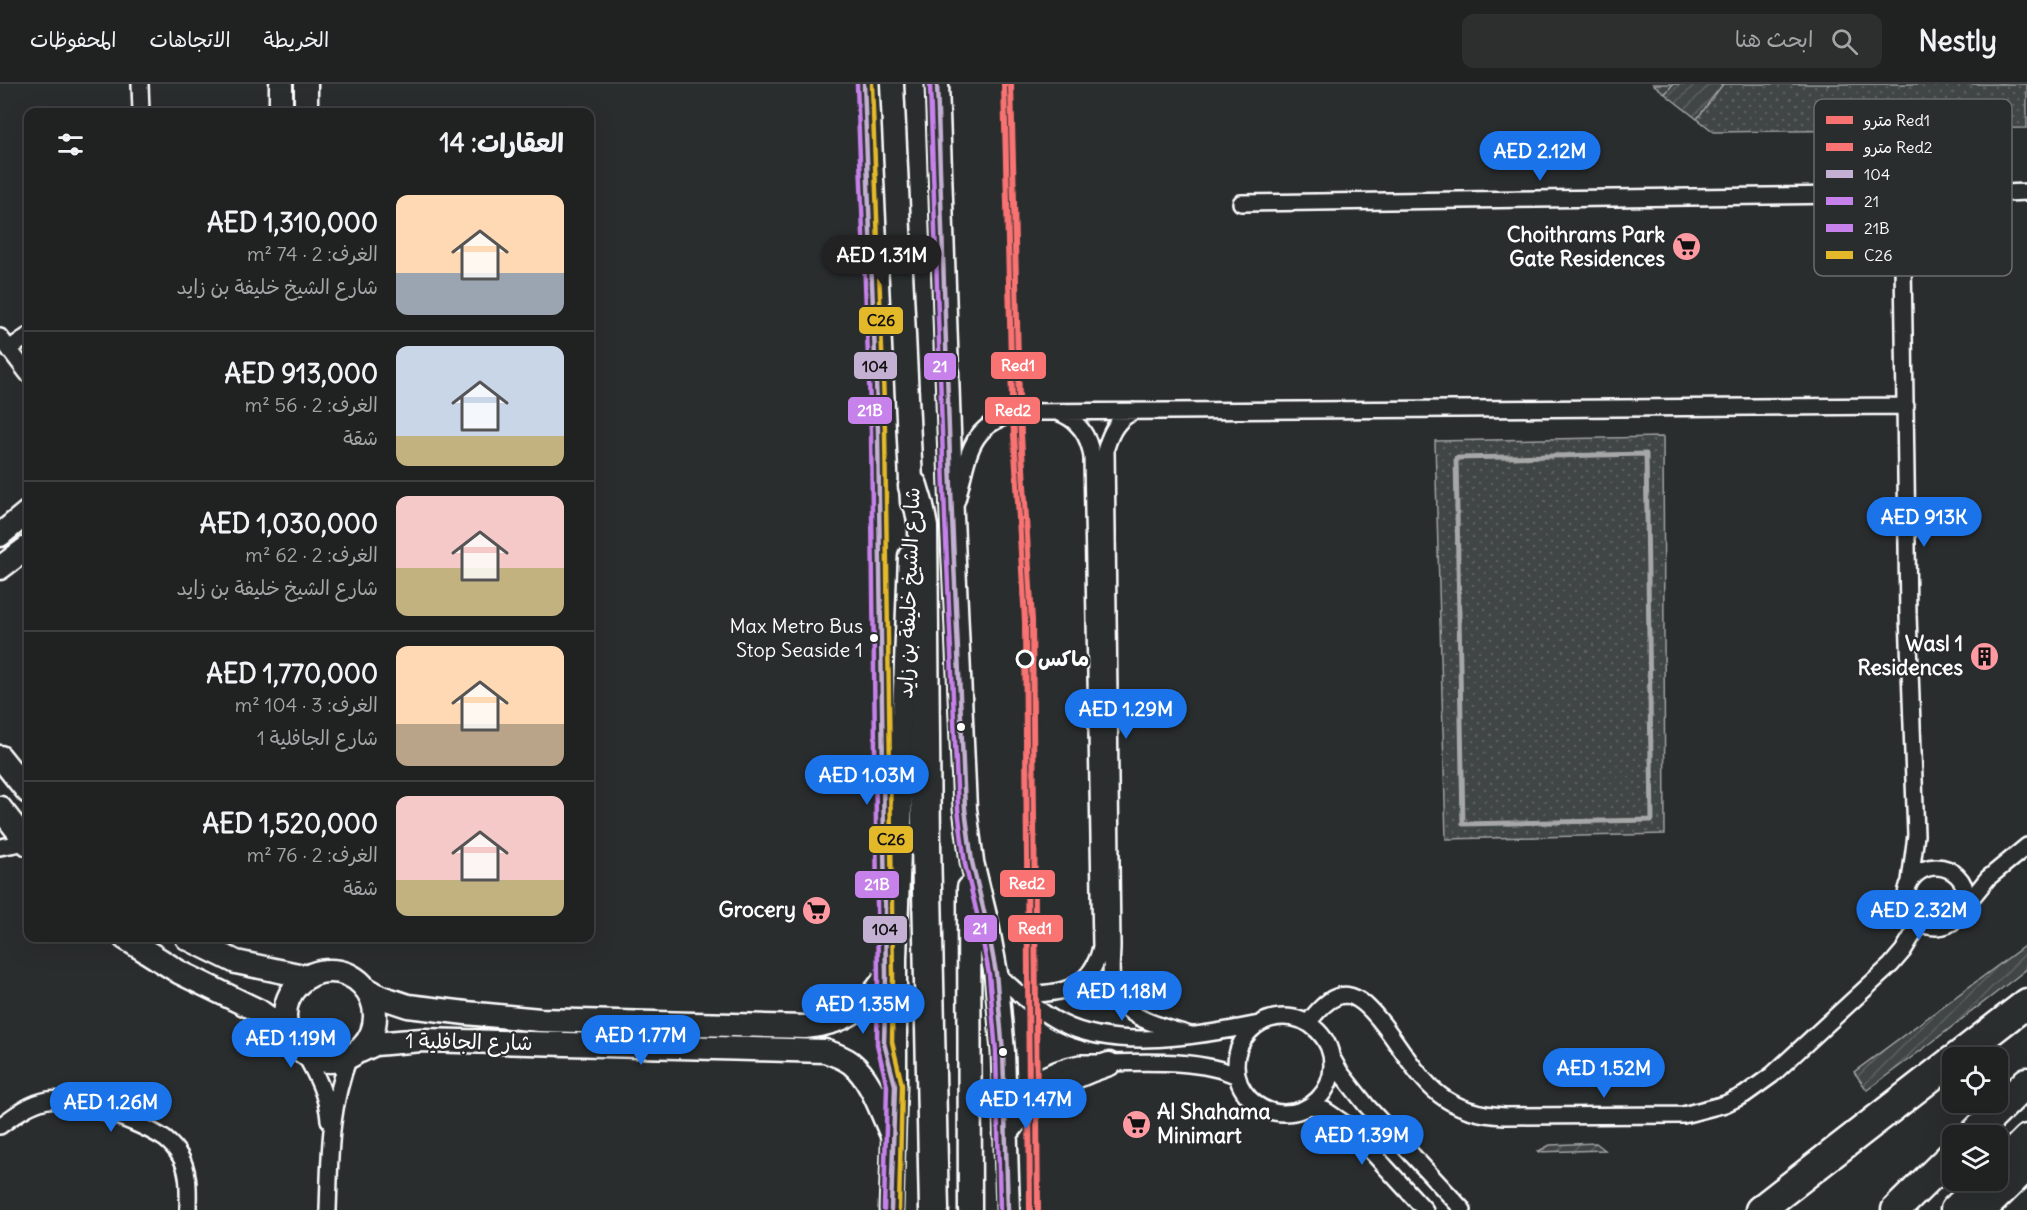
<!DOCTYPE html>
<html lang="ar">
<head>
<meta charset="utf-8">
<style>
  :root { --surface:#202222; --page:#2d2f2f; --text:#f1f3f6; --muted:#a2a4a5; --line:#3d3f40; --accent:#1a73e8 }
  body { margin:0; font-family:Delius,"Playpen Sans Arabic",sans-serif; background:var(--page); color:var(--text); direction:rtl; height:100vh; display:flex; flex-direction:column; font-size:22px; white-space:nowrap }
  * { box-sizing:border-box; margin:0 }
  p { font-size:20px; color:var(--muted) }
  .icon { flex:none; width:33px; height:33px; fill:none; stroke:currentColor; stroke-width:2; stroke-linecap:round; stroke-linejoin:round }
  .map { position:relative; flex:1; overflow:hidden; direction:ltr }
  .sheet { position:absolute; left:24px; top:24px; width:570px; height:834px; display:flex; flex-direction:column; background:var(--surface); border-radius:12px; box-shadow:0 6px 24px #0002,0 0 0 2px var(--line); direction:rtl }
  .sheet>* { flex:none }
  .buttons { position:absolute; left:1942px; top:963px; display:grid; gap:12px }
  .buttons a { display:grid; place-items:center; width:66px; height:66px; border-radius:12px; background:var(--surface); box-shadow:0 6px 24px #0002,0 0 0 2px var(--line); font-size:30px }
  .price { position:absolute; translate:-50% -51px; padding:0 14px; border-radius:21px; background:var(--accent); color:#fff; font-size:20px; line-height:39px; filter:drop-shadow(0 2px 3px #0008) }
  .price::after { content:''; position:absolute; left:50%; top:36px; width:18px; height:14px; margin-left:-9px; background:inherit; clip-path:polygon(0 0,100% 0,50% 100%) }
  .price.on { background:#222; color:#fff }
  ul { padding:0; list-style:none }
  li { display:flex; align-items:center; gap:18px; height:150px; padding:0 30px }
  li+li { border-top:2px solid var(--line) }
  li span { display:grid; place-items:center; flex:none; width:168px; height:120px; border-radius:12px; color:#555 }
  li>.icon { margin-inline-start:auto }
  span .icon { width:72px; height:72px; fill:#fffc; stroke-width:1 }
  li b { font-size:26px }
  h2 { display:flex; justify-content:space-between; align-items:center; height:72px; padding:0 30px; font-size:26px }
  header { display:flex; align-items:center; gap:36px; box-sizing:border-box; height:84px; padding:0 30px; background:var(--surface); border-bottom:2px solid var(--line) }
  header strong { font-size:28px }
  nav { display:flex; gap:33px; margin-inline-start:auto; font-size:21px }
  .search { width:420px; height:54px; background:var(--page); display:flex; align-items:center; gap:15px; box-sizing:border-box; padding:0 21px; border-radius:12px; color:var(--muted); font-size:22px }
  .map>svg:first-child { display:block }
  .grass { fill:url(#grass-dots); stroke:#a0a2a2; stroke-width:1.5 }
  .garden { fill:url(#garden-furrows); stroke:#a0a2a2; stroke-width:1.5 }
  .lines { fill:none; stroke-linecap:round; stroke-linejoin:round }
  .stream { stroke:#a6a7a7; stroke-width:5 }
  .street-casing { stroke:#fff; stroke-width:20 }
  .secondary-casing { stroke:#fff; stroke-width:27 }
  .highway-casing { stroke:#fff; stroke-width:33 }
  .street { stroke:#2a2d2e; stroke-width:15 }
  .secondary { stroke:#2a2d2e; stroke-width:22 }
  .highway { stroke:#2a2d2e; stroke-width:28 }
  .bus-1-casing { stroke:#2a2d2e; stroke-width:9 }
  .bus-2-casing { stroke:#2a2d2e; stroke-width:9 }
  .bus-3-casing { stroke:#2a2d2e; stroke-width:9 }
  .bus-4-casing { stroke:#2a2d2e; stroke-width:9 }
  .bus-1 { stroke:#c4b0d2; stroke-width:4.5 }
  .bus-2 { stroke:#c682ea; stroke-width:4.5 }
  .bus-3 { stroke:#c682ea; stroke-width:4.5 }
  .bus-4 { stroke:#e4b929; stroke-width:4.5 }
  .metro-1-casing { stroke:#2a2d2e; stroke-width:10 }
  .metro-2-casing { stroke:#2a2d2e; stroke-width:10 }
  .metro-1 { stroke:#fa7373; stroke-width:6 }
  .metro-2 { stroke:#fa7373; stroke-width:6 }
  .bus-dot { fill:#fff; stroke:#2a2d2e; stroke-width:2 }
  .stop-dot { fill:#2a2d2e; stroke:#fff; stroke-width:3 }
  .labels { text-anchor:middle; stroke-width:4.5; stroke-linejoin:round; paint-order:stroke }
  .bus-label { font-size:20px; fill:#fff; stroke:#2a2d2e; text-anchor:end }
  .poi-label { font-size:21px; font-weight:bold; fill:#fff; stroke:#2a2d2e; text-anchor:end }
  .street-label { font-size:21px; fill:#fff; stroke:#2a2d2e }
  .stop-label { font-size:21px; font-weight:bold; fill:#fff; stroke:#2a2d2e; text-anchor:start }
  .key { fill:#2a2d2e; stroke:#6a6c6d; stroke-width:1.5 }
  .key-label { font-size:16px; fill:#fff }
  .line-badge { stroke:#2a2d2e; stroke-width:2 }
  .badge-label { font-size:16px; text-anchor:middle; font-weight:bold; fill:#fff }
  .pale-badge-label { font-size:16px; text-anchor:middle; font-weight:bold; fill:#111 }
</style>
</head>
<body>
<header>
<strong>Nestly</strong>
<div class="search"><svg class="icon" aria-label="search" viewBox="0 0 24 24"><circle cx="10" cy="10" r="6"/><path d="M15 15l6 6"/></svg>ابحث هنا</div>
<nav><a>الخريطة</a><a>الاتجاهات</a><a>المحفوظات</a></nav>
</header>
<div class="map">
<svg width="2027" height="1126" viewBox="0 0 2027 1126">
  <defs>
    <pattern id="grass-dots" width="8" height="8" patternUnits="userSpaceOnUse" patternTransform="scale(1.5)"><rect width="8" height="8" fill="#414445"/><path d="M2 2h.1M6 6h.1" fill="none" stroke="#5e6061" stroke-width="1.8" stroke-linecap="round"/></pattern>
    <pattern id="garden-furrows" width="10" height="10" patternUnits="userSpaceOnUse" patternTransform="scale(1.5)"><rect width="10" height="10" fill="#414445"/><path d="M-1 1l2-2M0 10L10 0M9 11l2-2" fill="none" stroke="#5e6061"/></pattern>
  </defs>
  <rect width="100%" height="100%" fill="#2a2d2e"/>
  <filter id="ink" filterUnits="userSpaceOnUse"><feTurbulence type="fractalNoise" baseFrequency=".0167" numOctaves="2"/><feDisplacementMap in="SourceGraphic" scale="12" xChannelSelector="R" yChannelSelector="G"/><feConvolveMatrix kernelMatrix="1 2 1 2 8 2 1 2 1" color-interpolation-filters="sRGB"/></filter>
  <g filter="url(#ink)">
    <path class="grass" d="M 1653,0 L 2027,0 L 2027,44 L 1714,48 Z
      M 1663,353 L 1665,750 L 1446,755 L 1435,357 Z"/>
    <path class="garden" d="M 1673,0 L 1723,0 L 1697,35 L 1665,10 Z
      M 2027,860 L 2027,885 L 1931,959 L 1867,1006 L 1854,988 Z
      M 1596,1059 L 1605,1066 L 1537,1068 L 1550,1061 Z"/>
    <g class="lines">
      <path class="stream" d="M 1646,370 L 1652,736 L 1463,740 L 1456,374 Z"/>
      <defs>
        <path id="street" d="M 140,0 L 141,28
          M 864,0 L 878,347 L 885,858
          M 1923,102 C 1949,157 1856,153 1877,107 C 1881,99 1889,92 1898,91 C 1909,90 1914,96 1922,101 C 1928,105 1938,105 1944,107 C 1972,111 2000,109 2027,108
          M 1241,119 L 1840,111 L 1878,104
          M 1926,127 L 1946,117 L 1964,111
          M 1886,140 L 1897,157 L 1903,178 L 1908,531 L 1916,751 L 1910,797
          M 0,253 L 28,290
          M 9,265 L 28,252
          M 1134,327 C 1118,335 1111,347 1106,364 L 1112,861 C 1112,873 1110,887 1112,899 C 1119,935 1161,942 1191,951
          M 957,416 C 969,370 968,339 1022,328 L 1906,322
          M 0,763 L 27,758
          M1906 813a30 30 0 1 1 60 0a30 30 0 1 1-60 0Z
          M 1965,822 L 1988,794 L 2027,762
          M 996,889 C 1016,907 1037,927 1061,939 C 1116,967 1200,952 1259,940
          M 1019,910 C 1058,911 1091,907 1101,863 L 1092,373 C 1089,352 1078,335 1057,328
          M1236 981a48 48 0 1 1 96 0a48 48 0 1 1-96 0Z
          M 1308,939 C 1339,898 1356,905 1385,943 C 1401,964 1419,995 1440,1011 C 1459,1026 1481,1031 1505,1032 L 1683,1031 L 1725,1020 L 1744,1011 L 1772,991 L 1891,881 L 1903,867 L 1920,839
          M 304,969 C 316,990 327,1011 329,1036
          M 1332,974 L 1340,988 L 1366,1021 L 1463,1126
          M 1311,1021 L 1325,1026 L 1347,1041 L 1425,1126
          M 1005,1027 C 1024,1000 1047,985 1080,979 C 1127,980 1195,972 1237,992
          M 0,1042 C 15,1031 30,1019 48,1016 C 73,1012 144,1041 165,1055 C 170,1059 177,1067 180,1072 C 190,1088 188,1108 188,1126
          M 328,1126 C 330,1070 329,1027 349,973"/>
        <path id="secondary" d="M 281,0 L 281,28
          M 306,0 L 306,28
          M 892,0 L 912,418
          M 937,0 L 952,433 L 965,725 L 972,778 L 987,840 L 996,889 L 1003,968 L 1008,1126
          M 0,451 L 28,428
          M 0,484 L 28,463
          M 0,673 L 28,708
          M 0,724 L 28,760
          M 969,804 L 970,1126
          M 125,854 L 179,888 L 259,927 L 288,948
          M 187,854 L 236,878 L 308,893
          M285 932a45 45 0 1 1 90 0a45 45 0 1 1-90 0Z
          M 365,904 L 381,913 L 408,922 L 466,929 L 540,936 L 805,943 C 845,939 863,926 886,893
          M 360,967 L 375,960 L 422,956 L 825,967 C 834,970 843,973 851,979 C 871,995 881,1027 891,1049
          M 1005,1052 C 1032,1012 1064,995 1109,980
          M 891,1126 L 895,1001 L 895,874 L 910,472"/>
        <path id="highway" d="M 913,402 L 919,422 L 923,443 L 926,760 L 934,1126
          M 1956,974 L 2027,919
          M 1972,1052 L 2027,998
          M 1998,1084 L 2027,1055
          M 1760,1126 L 1953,976
          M 1896,1126 L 1953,1070
          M 1955,1126 L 1985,1096
          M 1982,1126 L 2027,1082"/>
      </defs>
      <use href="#street" class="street-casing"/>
      <use href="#secondary" class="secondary-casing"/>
      <use href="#highway" class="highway-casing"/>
      <use href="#street" class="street"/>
      <use href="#secondary" class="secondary"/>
      <use href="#highway" class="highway"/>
      <defs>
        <path id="bus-1" d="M 864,0 L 878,347 L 886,893 L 884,959 L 895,1001 L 891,1126
          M 937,0 L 952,433 L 965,725 L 972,778 L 987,840 L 996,889 L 1003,968 L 1008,1126"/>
        <path id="bus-2" d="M 930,0 L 945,433 L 958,725 L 965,780 L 980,842 L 989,890 L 996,968 L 1000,1126"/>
        <path id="bus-3" d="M 857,0 L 871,347 L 878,893 L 877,960 L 887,1002 L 884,1126"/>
        <path id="bus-4" d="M 872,0 L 885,347 L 893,893 L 892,958 L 902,1001 L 899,1126"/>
      </defs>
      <use href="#bus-1" class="bus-1-casing"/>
      <use href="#bus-2" class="bus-2-casing"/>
      <use href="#bus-3" class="bus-3-casing"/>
      <use href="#bus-4" class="bus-4-casing"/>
      <use href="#bus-1" class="bus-1"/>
      <use href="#bus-2" class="bus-2"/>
      <use href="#bus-3" class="bus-3"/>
      <use href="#bus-4" class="bus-4"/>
      <defs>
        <path id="metro-1" d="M 1011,0 L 1019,316 L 1032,537 L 1038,1126"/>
        <path id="metro-2" d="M 1004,0 L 1012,316 L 1025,537 L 1030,1126"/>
      </defs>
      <use href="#metro-1" class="metro-1-casing"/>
      <use href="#metro-2" class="metro-2-casing"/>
      <use href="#metro-1" class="metro-1"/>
      <use href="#metro-2" class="metro-2"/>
    </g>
  </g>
  <defs>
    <symbol id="supermarket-disc" viewBox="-11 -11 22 22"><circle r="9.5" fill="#ff9aa2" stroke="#2a2d2e"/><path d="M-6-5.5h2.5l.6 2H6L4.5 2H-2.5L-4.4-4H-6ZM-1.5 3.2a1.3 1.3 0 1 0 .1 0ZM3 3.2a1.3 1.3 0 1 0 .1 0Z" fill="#111"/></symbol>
    <symbol id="building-disc" viewBox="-11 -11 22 22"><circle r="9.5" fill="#ff9aa2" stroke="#2a2d2e"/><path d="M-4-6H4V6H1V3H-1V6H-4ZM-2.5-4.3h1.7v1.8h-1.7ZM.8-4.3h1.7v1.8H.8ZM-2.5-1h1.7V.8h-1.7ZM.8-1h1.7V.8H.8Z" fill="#111"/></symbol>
  </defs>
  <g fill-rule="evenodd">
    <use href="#supermarket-disc" x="1670" y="146" width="33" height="33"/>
    <use href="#building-disc" x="1968" y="556" width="33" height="33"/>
    <use href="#supermarket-disc" x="800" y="810" width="33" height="33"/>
    <use href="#supermarket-disc" x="1120" y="1024" width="33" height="33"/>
  </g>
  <g class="bus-dot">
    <circle cx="874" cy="554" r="5"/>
    <circle cx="961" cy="643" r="5"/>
    <circle cx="1003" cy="968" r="5"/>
  </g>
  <circle class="stop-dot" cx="1025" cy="575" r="8"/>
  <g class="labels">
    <g class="bus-label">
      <text x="863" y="549">Max Metro Bus<tspan x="863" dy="24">Stop Seaside 1</tspan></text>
    </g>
    <g class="poi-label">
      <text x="1665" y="158">Choithrams Park<tspan x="1665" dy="24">Gate Residences</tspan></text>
      <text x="1963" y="567">Wasl 1<tspan x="1963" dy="24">Residences</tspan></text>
      <text x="796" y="833">Grocery</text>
      <text x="1157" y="1035" text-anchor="start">Al Shahama<tspan x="1157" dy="24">Minimart</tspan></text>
    </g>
    <g class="street-label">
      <text transform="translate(909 509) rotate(-88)" y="7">شارع الشيخ خليفة بن زايد</text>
      <text transform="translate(469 958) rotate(1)" y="7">شارع الجافلية 1</text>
    </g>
    <g class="stop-label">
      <text x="1038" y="582">ماكس</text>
    </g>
  </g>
  <rect x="1814" y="15" width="198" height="177" rx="9" class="key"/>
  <rect x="1826" y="32" width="27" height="8" fill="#fa7373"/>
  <rect x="1826" y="59" width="27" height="8" fill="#fa7373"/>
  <rect x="1826" y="86" width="27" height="8" fill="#c4b0d2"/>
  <rect x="1826" y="113" width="27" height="8" fill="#c682ea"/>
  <rect x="1826" y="140" width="27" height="8" fill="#c682ea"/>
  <rect x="1826" y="167" width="27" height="8" fill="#e4b929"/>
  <g class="key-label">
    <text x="1864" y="42">مترو Red1</text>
    <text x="1864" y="69">مترو Red2</text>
    <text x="1864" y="96">104</text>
    <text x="1864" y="123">21</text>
    <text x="1864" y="150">21B</text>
    <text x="1864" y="177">C26</text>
  </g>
  <g class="line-badge">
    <rect x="858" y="222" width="46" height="29" rx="6" fill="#e4b929"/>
    <rect x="990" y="267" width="57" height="29" rx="6" fill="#fa7373"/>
    <rect x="853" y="267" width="45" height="29" rx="6" fill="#c4b0d2"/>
    <rect x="923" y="268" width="34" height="29" rx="6" fill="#c682ea"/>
    <rect x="984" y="312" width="57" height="29" rx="6" fill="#fa7373"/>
    <rect x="847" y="312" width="46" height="29" rx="6" fill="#c682ea"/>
    <rect x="868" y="741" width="46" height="29" rx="6" fill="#e4b929"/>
    <rect x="999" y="785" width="57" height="29" rx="6" fill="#fa7373"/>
    <rect x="854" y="786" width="46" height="29" rx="6" fill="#c682ea"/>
    <rect x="1007" y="830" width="57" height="29" rx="6" fill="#fa7373"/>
    <rect x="963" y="830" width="35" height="29" rx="6" fill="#c682ea"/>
    <rect x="862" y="831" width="46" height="29" rx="6" fill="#c4b0d2"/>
  </g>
  <g class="badge-label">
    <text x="1018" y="287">Red1</text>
    <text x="940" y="288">21</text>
    <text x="1013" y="332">Red2</text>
    <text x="870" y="332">21B</text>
    <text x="1027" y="805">Red2</text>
    <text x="877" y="806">21B</text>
    <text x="1035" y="850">Red1</text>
    <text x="980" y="850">21</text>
  </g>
  <g class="pale-badge-label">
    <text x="881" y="242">C26</text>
    <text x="875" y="288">104</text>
    <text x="891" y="761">C26</text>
    <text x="885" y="851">104</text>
  </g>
</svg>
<div class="buttons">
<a><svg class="icon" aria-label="locate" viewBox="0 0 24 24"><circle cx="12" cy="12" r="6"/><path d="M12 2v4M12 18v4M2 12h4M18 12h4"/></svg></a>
<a><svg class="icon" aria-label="layers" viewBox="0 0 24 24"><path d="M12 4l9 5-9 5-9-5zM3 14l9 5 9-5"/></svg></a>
</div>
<b class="price" style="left:1540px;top:98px">AED 2.12M</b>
<b class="price on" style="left:882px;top:202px">AED 1.31M</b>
<b class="price" style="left:1924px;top:464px">AED 913K</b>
<b class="price" style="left:1126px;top:656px">AED 1.29M</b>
<b class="price" style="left:867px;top:722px">AED 1.03M</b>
<b class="price" style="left:1919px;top:857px">AED 2.32M</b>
<b class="price" style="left:1122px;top:938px">AED 1.18M</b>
<b class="price" style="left:863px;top:951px">AED 1.35M</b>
<b class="price" style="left:641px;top:982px">AED 1.77M</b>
<b class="price" style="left:291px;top:985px">AED 1.19M</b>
<b class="price" style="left:1604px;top:1015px">AED 1.52M</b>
<b class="price" style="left:1026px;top:1046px">AED 1.47M</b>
<b class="price" style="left:111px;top:1049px">AED 1.26M</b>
<b class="price" style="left:1362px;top:1082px">AED 1.39M</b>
<section class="sheet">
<h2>العقارات: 14<svg class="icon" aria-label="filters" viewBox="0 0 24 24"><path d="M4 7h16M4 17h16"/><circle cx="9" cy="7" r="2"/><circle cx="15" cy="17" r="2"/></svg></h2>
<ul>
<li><span style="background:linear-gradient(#ffd9b3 65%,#9aa5b1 0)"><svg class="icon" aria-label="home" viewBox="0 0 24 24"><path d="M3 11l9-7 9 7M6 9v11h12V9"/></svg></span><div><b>AED 1,310,000</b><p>الغرف: 2 · 74 m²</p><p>شارع الشيخ خليفة بن زايد</p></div></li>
<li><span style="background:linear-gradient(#c9d6e8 75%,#c2b280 0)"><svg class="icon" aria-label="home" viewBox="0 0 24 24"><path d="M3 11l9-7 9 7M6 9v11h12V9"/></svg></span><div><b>AED 913,000</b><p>الغرف: 2 · 56 m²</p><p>شقة</p></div></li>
<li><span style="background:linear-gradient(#f6c9c9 60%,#c2b280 0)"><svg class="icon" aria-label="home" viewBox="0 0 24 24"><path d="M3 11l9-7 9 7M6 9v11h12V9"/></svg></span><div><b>AED 1,030,000</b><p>الغرف: 2 · 62 m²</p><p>شارع الشيخ خليفة بن زايد</p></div></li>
<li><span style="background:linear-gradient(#ffd9b3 65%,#b9a48a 0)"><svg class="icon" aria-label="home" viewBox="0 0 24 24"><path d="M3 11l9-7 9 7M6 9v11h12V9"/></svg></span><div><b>AED 1,770,000</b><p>الغرف: 3 · 104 m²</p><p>شارع الجافلية 1</p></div></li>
<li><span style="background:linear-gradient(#f6c9c9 70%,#c2b280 0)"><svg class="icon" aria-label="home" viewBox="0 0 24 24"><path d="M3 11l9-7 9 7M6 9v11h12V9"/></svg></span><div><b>AED 1,520,000</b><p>الغرف: 2 · 76 m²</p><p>شقة</p></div></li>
</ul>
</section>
</div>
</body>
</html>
